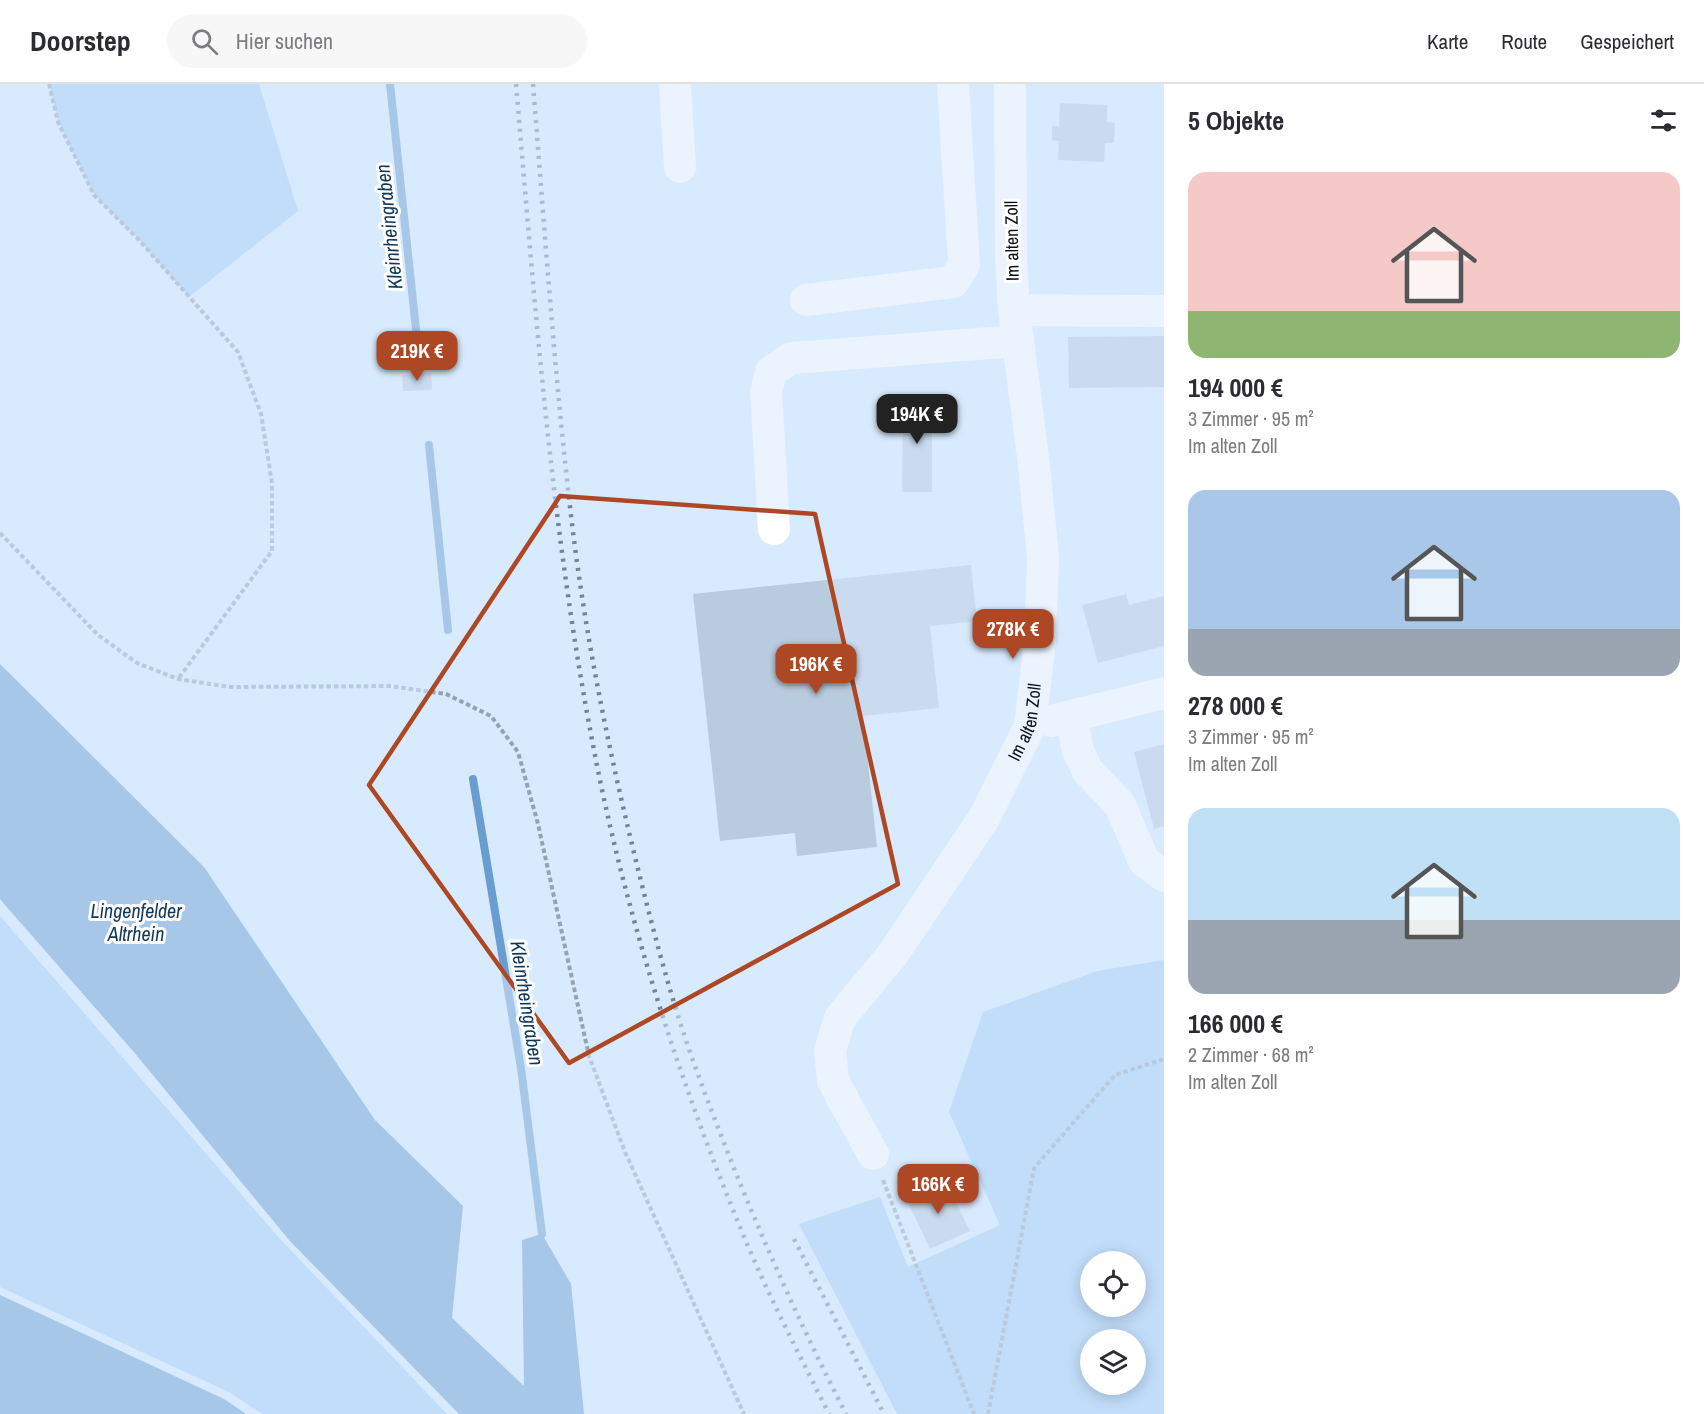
<!DOCTYPE html>
<html lang="de">
<head>
<meta charset="utf-8">
<style>
  :root { --surface:#fff; --page:#f7f7f7; --text:#2b2b33; --muted:#7c7c81; --line:#e1e1e2; --accent:#ae4723 }
  body { margin:0; font-family:"Archivo Narrow",sans-serif; background:var(--page); color:var(--text); height:100vh; display:flex; flex-direction:column; font-size:22px; white-space:nowrap }
  * { box-sizing:border-box; margin:0 }
  p { font-size:20px; color:var(--muted) }
  .icon { flex:none; width:33px; height:33px; fill:none; stroke:currentColor; stroke-width:2; stroke-linecap:round; stroke-linejoin:round }
  .map { position:relative; flex:1; overflow:hidden }
  .panel { display:flex; flex-direction:column; background:var(--surface); width:540px }
  .panel>* { flex:none }
  .fabs { position:absolute; left:1080px; top:1167px; display:grid; gap:12px }
  .fabs a { display:grid; place-items:center; width:66px; height:66px; border-radius:50%; background:var(--surface); box-shadow:0 3px 15px #0003; font-size:30px }
  .price { position:absolute; translate:-50% -51px; padding:0 14px; border-radius:12px; background:var(--accent); color:#fff; font-size:20px; line-height:39px; filter:drop-shadow(0 2px 3px #0008) }
  .price::after { content:''; position:absolute; left:50%; top:36px; width:18px; height:14px; margin-left:-9px; background:inherit; clip-path:polygon(0 0,100% 0,50% 100%) }
  .price.selected { background:#222; color:#fff }
  ul { padding:0; list-style:none }
  li { display:grid; align-content:center; gap:12px; height:318px; padding:0 24px }
  li span { display:grid; place-items:center; height:186px; border-radius:18px; color:#555 }
  li>.icon { margin-inline-start:auto }
  span .icon { width:108px; height:108px; fill:#fffc; stroke-width:1 }
  li b { font-size:26px }
  h2 { display:flex; justify-content:space-between; align-items:center; height:72px; padding:0 24px; font-size:26px }
  header { display:flex; align-items:center; gap:36px; box-sizing:border-box; height:84px; padding:0 30px; background:var(--surface); border-bottom:2px solid var(--line) }
  header strong { font-size:28px }
  nav { display:flex; gap:33px; margin-inline-start:auto; font-size:21px }
  .search { width:420px; height:54px; background:var(--page); display:flex; align-items:center; gap:15px; box-sizing:border-box; padding:0 21px; border-radius:33px; color:var(--muted); font-size:22px }
  main { display:flex; flex:1; min-height:0 }
  .map>svg:first-child { display:block }
  .green { fill:#a6cff7; fill-rule:evenodd }
  .water { fill:#6a9dcf }
  .lines { fill:none; stroke-linecap:round; stroke-linejoin:round }
  .stream { stroke:#6a9dcf; stroke-width:8 }
  .building { fill:#b9cbde }
  .path { stroke:#94a2b1; stroke-width:4; stroke-dasharray:4.5 3; stroke-linecap:butt }
  .minor { stroke:#fff; stroke-width:32 }
  .rail { stroke:#768390; stroke-width:4.5; stroke-dasharray:3 6; stroke-linecap:butt }
  .marked { fill:none; stroke:#ae4723; stroke-width:4.5; stroke-linejoin:round }
  .labels { text-anchor:middle; stroke-width:6; stroke-linejoin:round; paint-order:stroke }
  .street-label { font-size:18px; fill:#090f16; stroke:#fff }
  .water-label { font-size:20px; font-style:italic; fill:#113759; stroke:#fff }
</style>
</head>
<body>
<header>
<strong>Doorstep</strong>
<div class="search"><svg class="icon" aria-label="search" viewBox="0 0 24 24"><circle cx="10" cy="10" r="6"/><path d="M15 15l6 6"/></svg>Hier suchen</div>
<nav><a>Karte</a><a>Route</a><a>Gespeichert</a></nav>
</header>
<main>
<div class="map">
<svg width="1164" height="1330" viewBox="0 0 1164 1330">
  <rect width="100%" height="100%" fill="#d8eafd"/>
  <path class="green" d="M 49,0 L 259,0 L 298,127 L 189,213 L 139,156 L 94,111 L 58,38 Z
    M 0,832 L 280,1155 L 447,1330 L 262,1330 L 231,1309 L 0,1203 Z
    M 1164,876 L 1164,1330 L 897,1330 L 799,1140 L 880,1113 L 908,1183 L 1000,1141 L 949,1028 L 983,928 L 1097,887 ZM 1090,1178 L 1136,1178 L 1136,1222 L 1090,1222 ZM 1090,1256 L 1136,1256 L 1136,1300 L 1090,1300 Z"/>
  <path class="water" d="M 0,580 L 204,783 L 375,1036 L 463,1122 L 452,1234 L 524,1302 L 522,1156 L 542,1150 L 571,1200 L 584,1330 L 459,1330 L 289,1156 L 133,967 L 5,821 L 0,815 Z
    M 0,1211 L 224,1315 L 246,1330 L 0,1330 Z"/>
  <g class="lines">
    <path class="stream" d="M 390,0 L 420,283
      M 429,361 L 448,546
      M 473,695 L 521,984 L 542,1150"/>
  </g>
  <path class="building" d="M 1060,19 L 1107,21 L 1107,38 L 1115,39 L 1114,59 L 1105,59 L 1104,78 L 1058,76 L 1059,57 L 1052,56 L 1052,42 L 1059,42 Z
    M 1164,252 L 1164,303 L 1069,304 L 1068,253 Z
    M 431,289 L 432,306 L 403,307 L 402,291 Z
    M 903,313 L 932,313 L 932,408 L 902,408 Z
    M 971,481 L 977,537 L 930,542 L 939,624 L 863,632 L 877,763 L 797,772 L 795,749 L 720,757 L 693,510 Z
    M 1126,510 L 1129,521 L 1164,512 L 1164,562 L 1098,579 L 1082,521 Z
    M 1164,660 L 1164,742 L 1154,745 L 1134,668 Z
    M 946,1097 L 970,1147 L 930,1165 L 907,1116 Z"/>
  <g class="lines">
    <path class="path" d="M 49,0 L 58,38 L 94,111 L 139,156 L 238,268 L 261,330 L 272,399 L 272,467 L 178,595
      M 0,449 L 98,551 L 137,579 L 178,595 L 230,603 L 389,602 L 446,610 L 491,632 L 518,668 L 538,740 L 589,972 L 625,1068 L 744,1330
      M 883,1096 L 974,1330
      M 988,1330 L 1034,1084 L 1115,991 L 1164,975"/>
    <g class="minor">
      <path d="M 675,0 L 680,83"/>
      <path d="M 806,216 L 953,198 L 964,181 L 953,0"/>
      <path d="M 1014,226 L 1164,227"/>
      <path d="M 774,445 L 766,307 L 771,288 L 791,274 L 1018,257"/>
      <path d="M 1071,632 L 1078,667 L 1087,686 L 1120,721 L 1144,777 L 1164,792"/>
      <path d="M 1051,637 L 1164,609"/>
      <path id="s1" d="M 873,1070 L 833,997 L 830,966 L 840,934 L 893,870 L 984,734 L 1030,642 L 1040,558 L 1043,474 L 1034,381 L 1014,226 L 1011,172 L 1010,0"/>
    </g>
    <path class="rail" d="M 516,0 C 536,234 553,470 601,701 C 633,852 681,1000 740,1143 C 766,1207 798,1268 829,1330
      M 533,0 C 545,150 555,299 573,448 C 587,560 610,672 637,781 C 653,846 670,911 692,974 C 736,1096 787,1215 846,1330
      M 794,1155 L 884,1330"/>
  </g>
  <path d="M0 0H1164V1330H0ZM 560,412 L 815,430 L 898,800 L 569,979 L 369,701 Z" fill="#d8eafd" fill-opacity=".55" fill-rule="evenodd"/>
  <path class="marked" d="M 560,412 L 815,430 L 898,800 L 569,979 L 369,701 Z"/>
  <g class="labels">
    <g class="street-label">
      <text transform="translate(1012 157) rotate(-91)" y="6">Im alten Zoll</text>
      <text dy="6" stroke="none"><textPath href="#s1" startOffset="500">Im alten Zoll</textPath></text>
    </g>
    <g class="water-label">
      <text transform="translate(389 143) rotate(-96)" y="7">Kleinrheingraben</text>
      <text x="136" y="834">Lingenfelder<tspan x="136" dy="23">Altrhein</tspan></text>
      <text transform="translate(527 919) rotate(81)" y="7">Kleinrheingraben</text>
    </g>
  </g>
</svg>
<div class="fabs">
<a><svg class="icon" aria-label="locate" viewBox="0 0 24 24"><circle cx="12" cy="12" r="6"/><path d="M12 2v4M12 18v4M2 12h4M18 12h4"/></svg></a>
<a><svg class="icon" aria-label="layers" viewBox="0 0 24 24"><path d="M12 4l9 5-9 5-9-5zM3 14l9 5 9-5"/></svg></a>
</div>
<b class="price" style="left:417px;top:298px">219K €</b>
<b class="price selected" style="left:917px;top:361px">194K €</b>
<b class="price" style="left:1013px;top:576px">278K €</b>
<b class="price" style="left:816px;top:611px">196K €</b>
<b class="price" style="left:938px;top:1131px">166K €</b>
</div>
<section class="panel">
<h2>5 Objekte<svg class="icon" aria-label="filters" viewBox="0 0 24 24"><path d="M4 7h16M4 17h16"/><circle cx="9" cy="7" r="2"/><circle cx="15" cy="17" r="2"/></svg></h2>
<ul>
<li><span style="background:linear-gradient(#f6c9c9 75%,#8fb573 0)"><svg class="icon" aria-label="home" viewBox="0 0 24 24"><path d="M3 11l9-7 9 7M6 9v11h12V9"/></svg></span><div><b>194 000 €</b><p>3 Zimmer · 95 m²</p><p>Im alten Zoll</p></div></li>
<li><span style="background:linear-gradient(#a9c7e8 75%,#9aa5b1 0)"><svg class="icon" aria-label="home" viewBox="0 0 24 24"><path d="M3 11l9-7 9 7M6 9v11h12V9"/></svg></span><div><b>278 000 €</b><p>3 Zimmer · 95 m²</p><p>Im alten Zoll</p></div></li>
<li><span style="background:linear-gradient(#bfe0f5 60%,#9aa5b1 0)"><svg class="icon" aria-label="home" viewBox="0 0 24 24"><path d="M3 11l9-7 9 7M6 9v11h12V9"/></svg></span><div><b>166 000 €</b><p>2 Zimmer · 68 m²</p><p>Im alten Zoll</p></div></li>
</ul>
</section>
</main>
</body>
</html>
